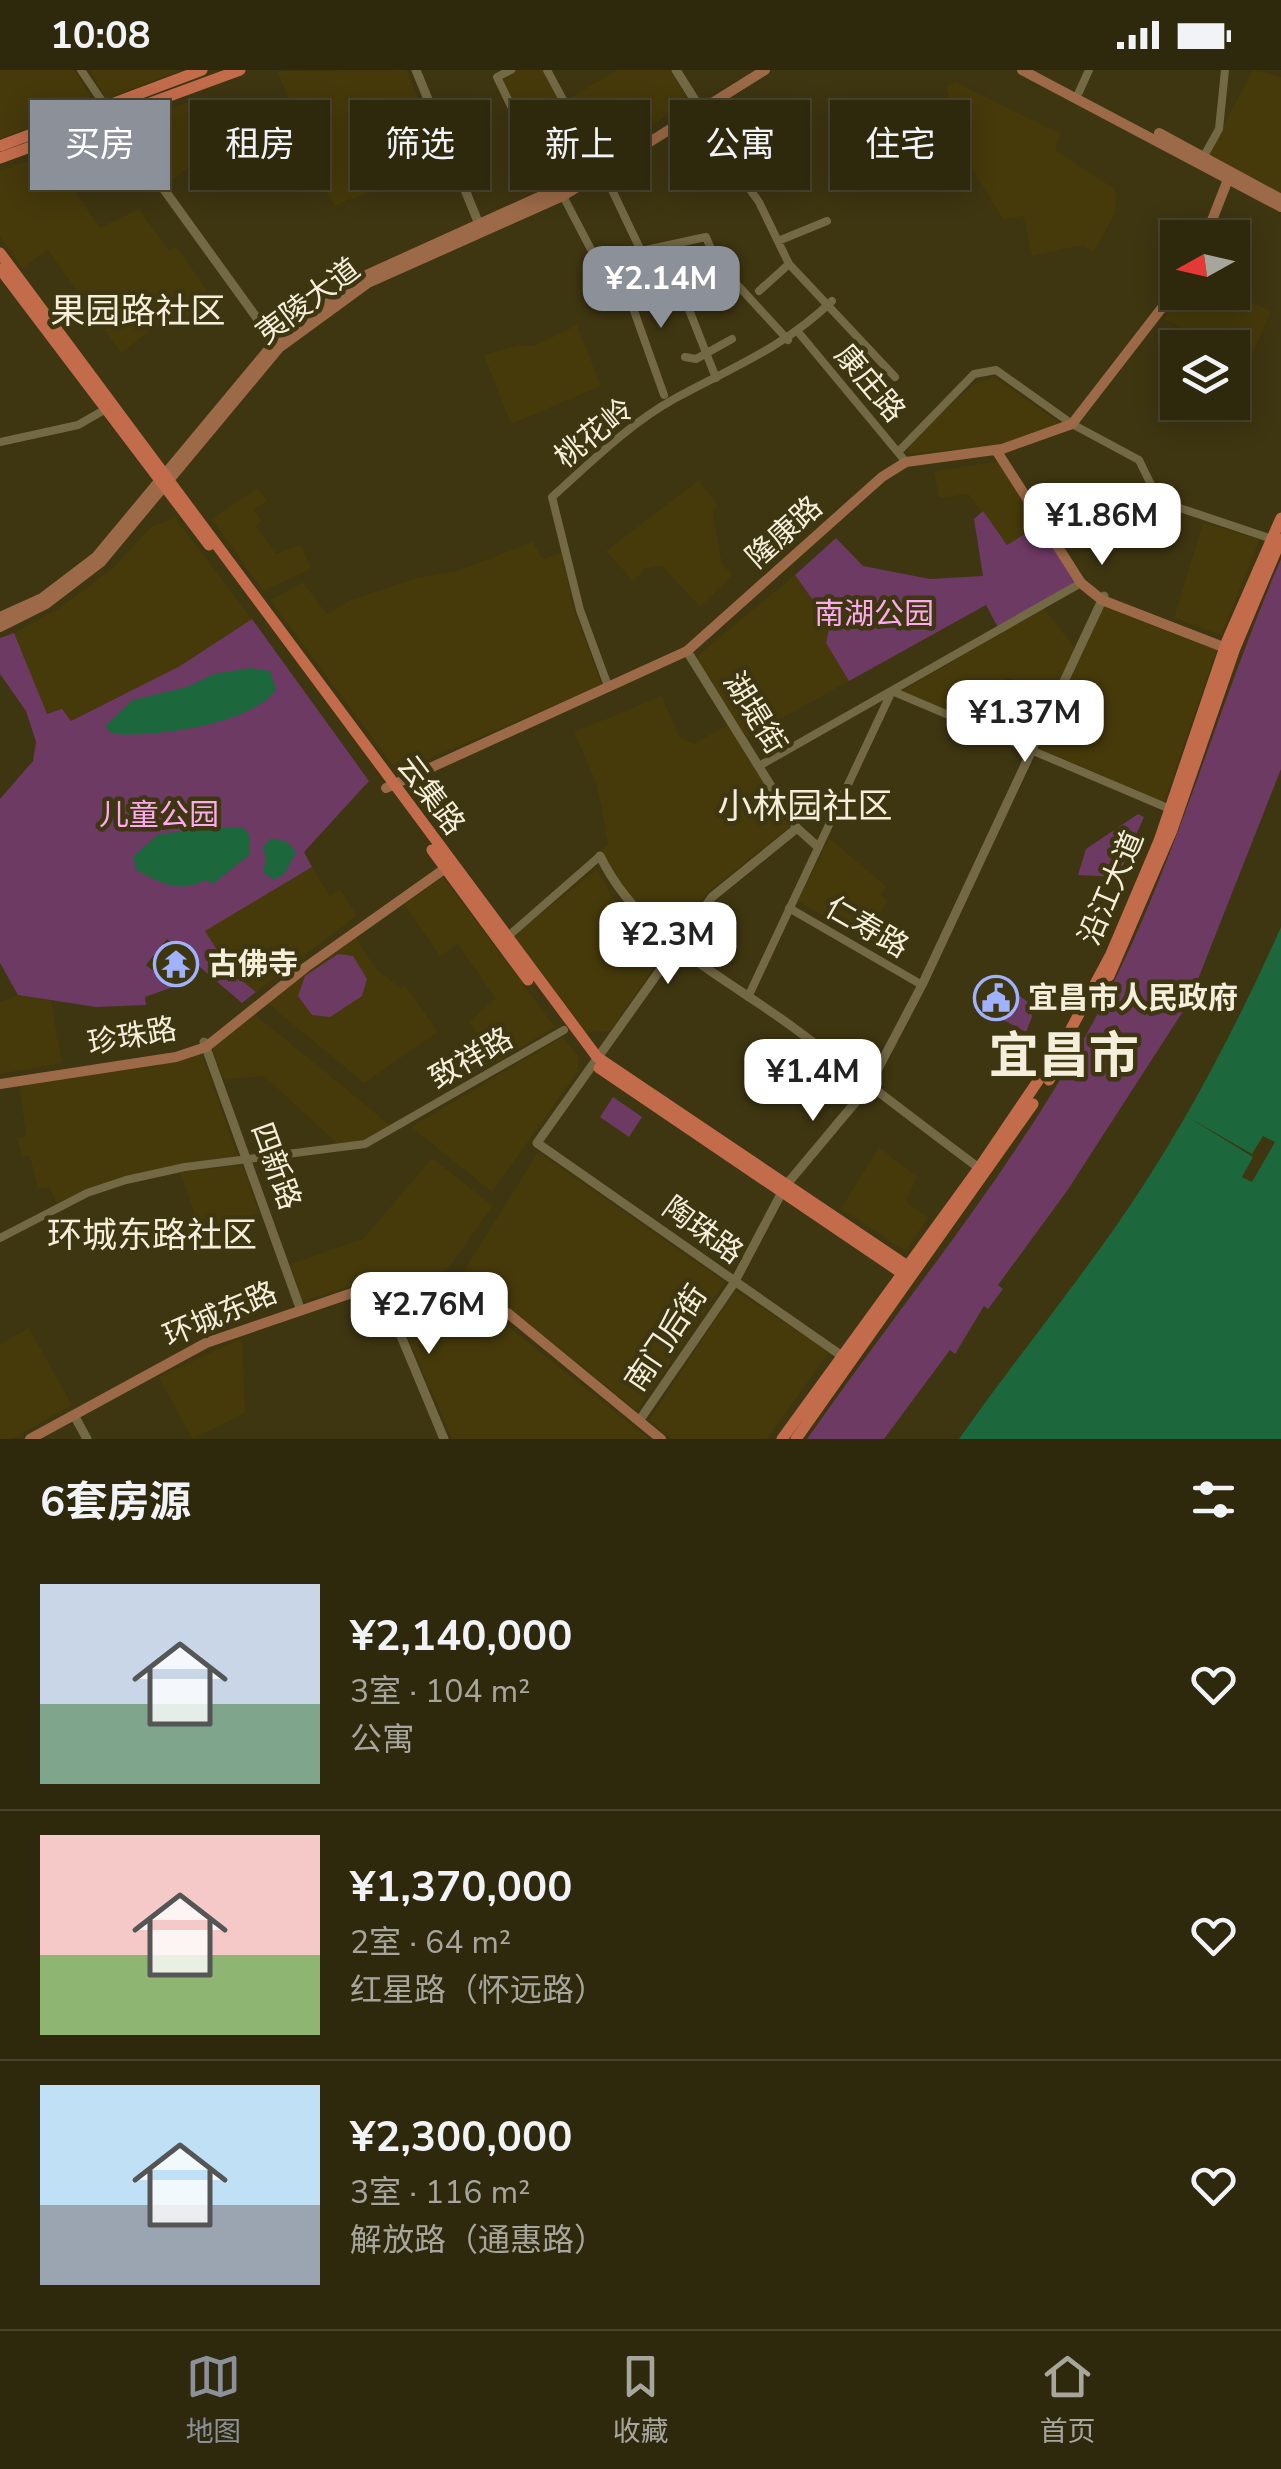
<!DOCTYPE html>
<html lang="zh">
<head>
<meta charset="utf-8">
<style>
  :root { --surface:#2e280d; --page:#3a341b; --text:#f1f3f6; --muted:#a7a69d; --line:#49442e; --accent:#8c9099 }
  body { margin:0; font-family:"Nunito Sans","Noto Sans SC",sans-serif; background:var(--page); color:var(--text); height:100vh; display:flex; flex-direction:column; font-size:38px; white-space:nowrap }
  * { box-sizing:border-box; margin:0 }
  p { font-size:32px; color:var(--muted) }
  .icon { flex:none; width:55px; height:55px; fill:none; stroke:currentColor; stroke-width:2; stroke-linecap:round; stroke-linejoin:round }
  .map { position:relative; height:1369px; overflow:hidden }
  .sheet { display:flex; flex-direction:column; background:var(--surface); flex:1 }
  .sheet>* { flex:none }
  .guide { position:absolute; left:30px; top:30px; width:1222px; height:90px; display:flex; gap:20px }
  .needle { width:65px; rotate:262deg }
  .buttons { position:absolute; left:1160px; top:150px; display:grid; gap:20px }
  .buttons a { display:grid; place-items:center; width:90px; height:90px; border-radius:0px; background:var(--surface); box-shadow:0 5px 25px #0003,0 0 0 2px var(--line); font-size:50px }
  .price { position:absolute; translate:-50% -85px; padding:0 22px; border-radius:20px; background:#fff; color:#222; font-size:32px; line-height:65px; filter:drop-shadow(0 2px 5px #0008) }
  .price::after { content:''; position:absolute; left:50%; top:60px; width:30px; height:22px; margin-left:-15px; background:inherit; clip-path:polygon(0 0,100% 0,50% 100%) }
  .price.on { background:var(--accent); color:#fff }
  ul { padding:0; list-style:none }
  li { display:flex; align-items:center; gap:30px; height:250px; padding:0 40px }
  li+li { border-top:2px solid var(--line) }
  li span { display:grid; place-items:center; flex:none; width:280px; height:200px; border-radius:0px; color:#555 }
  li>.icon { margin-inline-start:auto }
  span .icon { width:120px; height:120px; fill:#fffc; stroke-width:1 }
  li b { font-size:42px }
  h2 { display:flex; justify-content:space-between; align-items:center; height:120px; padding:0 40px; font-size:42px }
  .chip { padding:0 35px; border-radius:0px; background:var(--surface); box-shadow:0 5px 25px #0003,0 0 0 2px var(--line); font-size:35px; line-height:90px }
  .chip.on { background:var(--accent); color:#fff }
  .status { display:flex; justify-content:space-between; align-items:center; height:70px; padding:0 50px; background:var(--surface); direction:ltr }
  .status svg { height:28px; fill:currentColor }
  .tabs { display:flex; justify-content:space-around; align-items:center; height:140px; border-top:2px solid var(--line); background:var(--surface); font-size:28px; color:var(--muted) }
  .tabs a { display:grid; justify-items:center; gap:5px }
  .tabs .on { color:var(--accent) }
  .map>svg:first-child { display:block }
  .built { fill:#463a0b }
  .green { fill:#6d3a64 }
  .water { fill:#1c673c }
  .pier { fill:#3e3511 }
  .lines { fill:none; stroke-linecap:round; stroke-linejoin:round }
  .minor { stroke:#746945; stroke-width:8 }
  .tertiary { stroke:#746945; stroke-width:9 }
  .secondary { stroke:#9c6a48; stroke-width:10 }
  .primary { stroke:#c36c4c; stroke-width:11 }
  .labels { text-anchor:middle; stroke-width:9; stroke-linejoin:round; paint-order:stroke }
  .street-label { font-size:30px; fill:#f4eeda; stroke:#3e3511 }
  .park-label { font-size:30px; fill:#feaaee; stroke:#3e3511 }
  .poi-label { font-size:30px; font-weight:bold; fill:#f4eeda; stroke:#3e3511; text-anchor:start }
  .quarter-label { font-size:35px; fill:#f4eeda; stroke:#3e3511 }
  .town-label { font-size:50px; font-weight:bold; fill:#f4eeda; stroke:#3e3511 }
</style>
</head>
<body>
<div class="status"><b>10:08</b><svg viewBox="0 0 49 12"><path d="M0 12V9h3v3zM5 12V6h3v6zM10 12V3h3v9zM15 12V0h3v12zM26 1h20v11H26zM47 4h2v5h-2z"/></svg></div>
<div class="map">
<svg width="1281" height="1369" viewBox="0 0 1281 1369">
  <rect width="100%" height="100%" fill="#3e3511"/>
  <path class="built" d="M 0,0 L 75,0 L 94,33 L 0,69 Z
    M 89,0 L 181,0 L 106,29 Z
    M 406,0 L 445,91 L 334,136 L 277,1 Z
    M 515,0 L 546,0 L 594,93 L 553,114 L 500,8 Z
    M 617,0 L 670,0 L 690,32 L 599,86 L 568,29 Z
    M 1253,0 L 1281,7 L 1281,125 L 1207,85 Z
    M 955,12 L 1061,64 L 1055,80 L 1115,119 L 1116,142 L 1093,183 L 1083,175 L 1032,186 L 1024,146 L 1003,149 L 966,89 L 946,16 Z
    M 197,29 L 217,77 L 167,113 L 127,54 Z
    M 111,60 L 128,83 L 68,111 L 100,158 L 139,139 L 169,181 L 176,176 L 216,233 L 179,258 L 162,252 L 121,283 L 48,180 L 22,198 L 0,167 L 0,101 Z
    M 1183,223 L 1229,223 L 1271,241 L 1249,292 L 1233,284 L 1232,278 L 1221,277 L 1164,249 Z
    M 577,255 L 601,316 L 511,354 L 484,285 L 519,275 L 534,276 Z
    M 994,307 L 1064,356 L 997,375 L 908,384 L 907,378 L 924,358 L 975,314 Z
    M 998,391 L 1039,455 L 1007,476 L 968,424 L 939,428 L 934,402 Z
    M 699,410 L 718,436 L 713,442 L 722,494 L 733,505 L 700,537 L 662,496 L 644,499 L 634,512 L 606,481 Z
    M 257,418 L 267,431 L 254,439 L 262,451 L 256,456 L 276,484 L 301,475 L 311,499 L 263,521 L 212,449 Z
    M 175,448 L 252,549 L 180,596 L 71,651 L 47,645 L 14,563 L 58,539 L 113,498 L 152,456 Z
    M 1203,453 L 1260,469 L 1221,565 L 1174,548 Z
    M 533,472 L 542,489 L 562,483 L 574,541 L 602,615 L 398,702 L 270,530 L 303,512 L 327,544 L 351,530 L 416,508 L 457,501 Z
    M 795,505 L 830,554 L 826,573 L 849,611 L 747,668 L 696,587 Z
    M 1104,535 L 1217,579 L 1164,732 L 1038,678 Z
    M 1044,538 L 1075,578 L 1058,615 L 1045,611 L 1038,620 L 1006,607 L 983,655 L 902,621 Z
    M 662,626 L 679,667 L 694,674 L 728,654 L 792,755 L 709,821 L 674,869 L 624,823 L 601,781 L 608,774 L 597,715 L 574,662 Z
    M 829,768 L 887,817 L 881,824 L 888,831 L 863,869 L 798,831 Z
    M 312,797 L 330,826 L 340,819 L 357,846 L 256,922 L 231,902 L 205,861 Z
    M 597,799 L 614,830 L 667,878 L 610,961 L 584,962 L 512,867 Z
    M 443,807 L 555,957 L 496,992 L 469,952 L 495,928 L 458,874 L 440,886 L 404,834 Z
    M 356,868 L 377,900 L 401,918 L 405,915 L 438,962 L 364,1013 L 266,932 Z
    M 18,925 L 51,931 L 62,993 L 0,1004 L 0,932 Z
    M 253,943 L 338,1012 L 392,1057 L 365,1072 L 340,1076 L 264,1006 L 224,1010 L 211,977 Z
    M 562,967 L 578,985 L 579,1000 L 492,1122 L 411,1057 Z
    M 201,982 L 239,1089 L 187,1093 L 124,1107 L 56,1133 L 50,1118 L 38,1119 L 30,1086 L 22,1087 L 17,1068 L 26,1066 L 20,1016 L 155,996 Z
    M 879,1077 L 917,1107 L 906,1132 L 928,1148 L 905,1181 L 841,1138 Z
    M 538,1082 L 725,1212 L 637,1341 L 519,1246 L 460,1207 Z
    M 432,1088 L 493,1136 L 446,1201 L 355,1215 L 302,1231 L 290,1194 L 363,1169 Z
    M 242,1095 L 259,1143 L 200,1159 L 180,1102 Z
    M 735,1220 L 829,1282 L 767,1369 L 671,1369 L 649,1350 Z
    M 425,1221 L 445,1223 L 499,1249 L 649,1369 L 452,1369 L 390,1226 Z
    M 29,1258 L 72,1335 L 12,1369 L 0,1369 L 0,1274 Z
    M 242,1268 L 245,1343 L 193,1369 L 158,1307 Z"/>
  <path class="green" d="M 983,441 L 1007,475 L 1039,455 L 1080,517 L 1001,563 L 986,535 L 849,611 L 826,573 L 830,554 L 795,505 L 836,468 L 863,496 L 930,509 L 983,506 L 974,449 Z
    M 1281,489 L 1281,699 L 1189,932 L 1067,1121 L 998,1215 L 1003,1219 L 988,1239 L 984,1236 L 955,1284 L 950,1280 L 884,1369 L 807,1369 C 915,1214 1040,1069 1121,897 C 1184,765 1223,623 1281,489 Z
    M 252,549 L 369,711 L 304,782 L 312,797 L 205,861 L 231,902 L 256,922 L 242,933 L 167,869 L 146,895 L 173,917 L 145,927 L 146,935 L 96,937 L 18,925 L 0,893 L 0,729 L 33,691 L 36,672 L 26,641 L 0,604 L 0,568 L 14,563 L 47,644 L 62,639 L 71,651 L 180,596 Z
    M 1138,744 L 1144,747 L 1118,807 L 1078,805 L 1086,779 Z
    M 338,884 L 353,886 L 367,909 L 362,926 L 330,947 L 312,945 L 298,926 L 305,906 Z
    M 994,908 L 1031,934 L 1032,947 L 1026,962 L 979,937 Z
    M 613,1027 L 642,1047 L 629,1067 L 600,1047 Z"/>
  <path class="water" d="M 250,598 L 270,601 L 276,620 C 250,655 154,667 112,664 L 105,656 L 133,630 L 187,617 L 214,604 Z
    M 208,757 L 244,758 L 250,766 L 249,785 L 213,814 L 206,810 C 179,824 160,813 135,799 L 134,786 L 157,765 Z
    M 271,768 L 287,772 L 296,782 L 285,803 L 274,810 L 263,802 L 266,789 L 263,777 Z
    M 1281,857 L 1281,1369 L 959,1369 C 1009,1298 1064,1230 1114,1159 C 1180,1065 1234,962 1281,857 Z"/>
  <path class="pier" d="M 1186,1046 L 1252,1084 L 1263,1066 L 1275,1072 L 1252,1112 L 1242,1107 L 1253,1087 Z"/>
  <g class="lines">
    <path class="minor" d="M 81,0 L 106,37
      M 511,0 L 497,7 L 552,121
      M 547,0 L 598,95
      M 1079,22 L 1089,0
      M 702,40 L 728,89 L 759,132 L 789,194 L 895,307
      M 1204,86 L 1219,59 L 1225,0
      M 603,101 L 641,181 L 706,167 L 714,186 L 646,204 L 613,221
      M 563,126 L 618,231 L 633,238 L 664,325
      M 778,171 L 827,151
      M 733,210 L 788,270
      M 759,221 L 789,194
      M 686,232 L 716,308
      M 799,263 L 906,392
      M 685,287 L 696,289 L 732,269
      M 0,372 L 78,355 L 106,339
      M 898,382 L 974,304 L 996,300 L 1072,354 L 1139,390 L 1159,431 L 1272,469
      M 608,616 L 580,540 L 552,427 C 591,392 629,354 674,329 C 733,297 783,278 832,231
      M 759,696 L 1081,513
      M 789,838 L 922,915
      M 506,868 L 600,786
      M 748,927 L 892,621 L 1170,739
      M 0,1168 L 87,1123 L 126,1110 L 185,1097 L 365,1074 L 564,960"/>
    <path class="tertiary" d="M 416,0 L 481,159
      M 676,0 L 698,35
      M 111,46 L 277,276
      M 687,581 L 797,758 L 818,777
      M 797,758 L 712,827 L 537,1073 L 842,1286
      M 600,786 C 640,868 724,906 794,958 C 856,1004 917,1052 979,1098
      M 204,972 L 300,1238
      M 787,1114 L 869,1016 L 922,915 L 1104,526
      M 381,1218 L 444,1369
      M 74,1345 L 87,1369
      M 639,1351 L 734,1213 L 782,1122"/>
    <path class="secondary" d="M 1022,0 L 1281,137
      M 1159,63 L 1281,129
      M 1205,168 L 1229,107
      M 996,380 L 1081,513 L 1102,530 L 1231,580
      M 0,547 L 42,528 L 96,487 L 274,273 L 364,206 L 572,112 L 633,74
      M 0,557 L 46,534 L 101,492 L 279,278 L 368,213 L 563,126 L 765,0
      M 386,718 L 687,581 L 882,407 L 906,392 L 1002,379 L 1072,354 L 1178,217
      M 0,1014 L 176,987 L 206,977 L 306,897 L 450,795
      M 30,1369 L 206,1273 L 358,1221 L 444,1211 L 509,1244 L 661,1369"/>
    <path class="primary" d="M 0,76 L 202,0
      M 0,88 L 240,0
      M 0,183 L 597,987 L 915,1201
      M 0,199 L 209,475
      M 432,780 L 528,910
      M 1109,906 L 1172,760 L 1235,578 L 1281,469
      M 599,998 L 909,1208
      M 1049,1010 L 1071,975
      M 782,1369 L 979,1098 L 1063,974 L 1111,884 L 1159,771 L 1227,571 L 1281,448
      M 796,1369 L 1033,1034"/>
  </g>
  <defs>
    <symbol id="temple-ring" viewBox="-11 -11 22 22"><circle r="9.5" fill="#3e3511" stroke="#a1b2fd" stroke-width="1.5"/><path d="M0-6L5-2H3V0L6.5 2.5H4V6H1.5V3h-3V6H-4V2.5H-6.5L-3 0V-2H-5Z" fill="#a1b2fd"/></symbol>
    <symbol id="civic-ring" viewBox="-11 -11 22 22"><circle r="9.5" fill="#3e3511" stroke="#a1b2fd" stroke-width="1.5"/><path d="M-.6-6.5H3V-4.5H.6V-3L4-1V1h2V6H-6V1h2V-1L-.6-3ZM-1.2 2.5V6h2.4V2.5Z" fill="#a1b2fd"/></symbol>
  </defs>
  <g fill-rule="evenodd">
    <use href="#temple-ring" x="151" y="869" width="50" height="50"/>
    <use href="#civic-ring" x="971" y="903" width="50" height="50"/>
  </g>
  <g class="labels">
    <g class="street-label">
      <text transform="translate(308 231) rotate(-37)" y="10">夷陵大道</text>
      <text transform="translate(870 313) rotate(50)" y="10">康庄路</text>
      <text transform="translate(594 363) rotate(-39)" y="10">桃花岭</text>
      <text transform="translate(784 462) rotate(-42)" y="10">隆康路</text>
      <text transform="translate(755 643) rotate(58)" y="10">湖堤街</text>
      <text transform="translate(431 725) rotate(53)" y="10">云集路</text>
      <text transform="translate(1111 818) rotate(-67)" y="10">沿江大道</text>
      <text transform="translate(867 857) rotate(30)" y="10">仁寿路</text>
      <text transform="translate(132 966) rotate(-10)" y="10">珍珠路</text>
      <text transform="translate(471 988) rotate(-30)" y="10">致祥路</text>
      <text transform="translate(276 1096) rotate(70)" y="10">四新路</text>
      <text transform="translate(703 1160) rotate(36)" y="10">陶珠路</text>
      <text transform="translate(220 1244) rotate(-23)" y="10">环城东路</text>
      <text transform="translate(666 1268) rotate(-56)" y="10">南门后街</text>
    </g>
    <g class="park-label">
      <text x="874" y="554">南湖公园</text>
      <text x="159" y="755">儿童公园</text>
    </g>
    <g class="poi-label">
      <text x="208" y="904">古佛寺</text>
      <text x="1028" y="938">宜昌市人民政府</text>
    </g>
    <g class="quarter-label">
      <text x="138" y="253">果园路社区</text>
      <text x="805" y="748">小林园社区</text>
      <text x="152" y="1177">环城东路社区</text>
    </g>
    <g class="town-label">
      <text x="1064" y="1003">宜昌市</text>
    </g>
  </g>
</svg>
<div class="buttons">
<a><svg class="needle" viewBox="-14 -14 28 28"><path d="M0-13l5 13h-10z" fill="#e53935"/><path d="M0 13l5-13h-10z" fill="#a7a69d"/></svg></a>
<a><svg class="icon" aria-label="layers" viewBox="0 0 24 24"><path d="M12 4l9 5-9 5-9-5zM3 14l9 5 9-5"/></svg></a>
</div>
<b class="price on" style="left:661px;top:261px">¥2.14M</b>
<b class="price" style="left:1102px;top:498px">¥1.86M</b>
<b class="price" style="left:1025px;top:695px">¥1.37M</b>
<b class="price" style="left:668px;top:917px">¥2.3M</b>
<b class="price" style="left:813px;top:1054px">¥1.4M</b>
<b class="price" style="left:429px;top:1287px">¥2.76M</b>
<div class="guide">
<a class="chip on">买房</a>
<a class="chip">租房</a>
<a class="chip">筛选</a>
<a class="chip">新上</a>
<a class="chip">公寓</a>
<a class="chip">住宅</a>
</div>
</div>
<section class="sheet">
<h2>6套房源<svg class="icon" aria-label="filters" viewBox="0 0 24 24"><path d="M4 7h16M4 17h16"/><circle cx="9" cy="7" r="2"/><circle cx="15" cy="17" r="2"/></svg></h2>
<ul>
<li><span style="background:linear-gradient(#c9d6e8 60%,#7fa58c 0)"><svg class="icon" aria-label="home" viewBox="0 0 24 24"><path d="M3 11l9-7 9 7M6 9v11h12V9"/></svg></span><div><b>¥2,140,000</b><p>3室 · 104 m²</p><p>公寓</p></div><svg class="icon" aria-label="heart" viewBox="0 0 24 24"><path d="M12 20l-8-8c-3-5 5-10 8-4 3-6 11-1 8 4z"/></svg></li>
<li><span style="background:linear-gradient(#f6c9c9 60%,#8fb573 0)"><svg class="icon" aria-label="home" viewBox="0 0 24 24"><path d="M3 11l9-7 9 7M6 9v11h12V9"/></svg></span><div><b>¥1,370,000</b><p>2室 · 64 m²</p><p>红星路（怀远路）</p></div><svg class="icon" aria-label="heart" viewBox="0 0 24 24"><path d="M12 20l-8-8c-3-5 5-10 8-4 3-6 11-1 8 4z"/></svg></li>
<li><span style="background:linear-gradient(#bfe0f5 60%,#9aa5b1 0)"><svg class="icon" aria-label="home" viewBox="0 0 24 24"><path d="M3 11l9-7 9 7M6 9v11h12V9"/></svg></span><div><b>¥2,300,000</b><p>3室 · 116 m²</p><p>解放路（通惠路）</p></div><svg class="icon" aria-label="heart" viewBox="0 0 24 24"><path d="M12 20l-8-8c-3-5 5-10 8-4 3-6 11-1 8 4z"/></svg></li>
</ul>
</section>
<nav class="tabs">
<a class="on"><svg class="icon" aria-label="map" viewBox="0 0 24 24"><path d="M3 6l6-2 6 2 6-2v14l-6 2-6-2-6 2zM9 4v14M15 6v14"/></svg>地图</a>
<a><svg class="icon" aria-label="saved" viewBox="0 0 24 24"><path d="M7 4h10v16l-5-4-5 4z"/></svg>收藏</a>
<a><svg class="icon" aria-label="home" viewBox="0 0 24 24"><path d="M3 11l9-7 9 7M6 9v11h12V9"/></svg>首页</a>
</nav>
</body>
</html>
